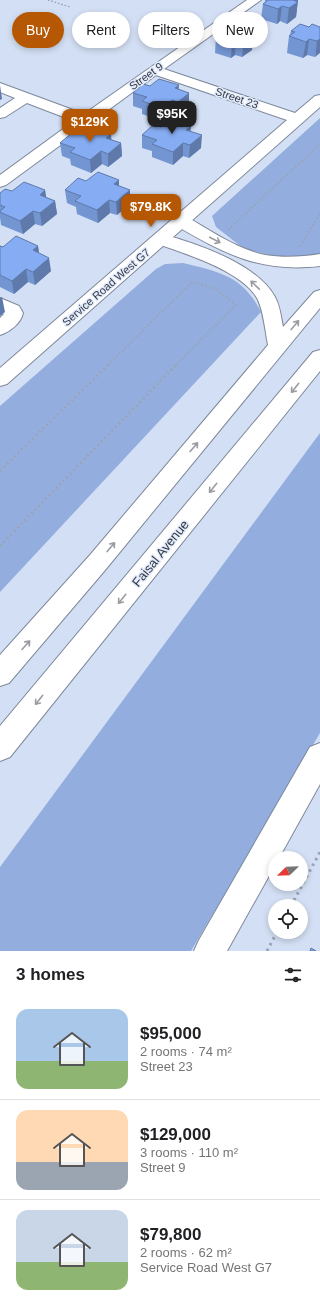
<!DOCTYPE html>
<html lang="en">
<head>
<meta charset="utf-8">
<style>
  :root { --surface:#fff; --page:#f2f2f2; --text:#202124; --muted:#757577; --line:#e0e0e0; --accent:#b55703 }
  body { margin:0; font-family:Helvetica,sans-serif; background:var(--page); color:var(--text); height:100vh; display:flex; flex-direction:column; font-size:15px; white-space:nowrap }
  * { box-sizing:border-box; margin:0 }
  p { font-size:13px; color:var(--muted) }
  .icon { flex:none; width:22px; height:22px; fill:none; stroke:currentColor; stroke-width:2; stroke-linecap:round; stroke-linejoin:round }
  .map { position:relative; height:951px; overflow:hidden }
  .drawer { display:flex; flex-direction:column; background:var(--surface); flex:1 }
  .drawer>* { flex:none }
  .top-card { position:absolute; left:12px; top:12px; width:296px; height:36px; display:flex; gap:8px }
  .needle { width:26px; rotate:247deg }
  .controls { position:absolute; left:268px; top:851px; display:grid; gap:8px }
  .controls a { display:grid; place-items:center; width:40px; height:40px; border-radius:50%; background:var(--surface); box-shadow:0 2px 6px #0003; font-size:20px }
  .price { position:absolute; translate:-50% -34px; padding:0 9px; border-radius:8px; background:var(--accent); color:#fff; font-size:13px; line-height:26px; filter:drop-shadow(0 1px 2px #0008) }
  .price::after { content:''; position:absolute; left:50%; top:24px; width:12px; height:9px; margin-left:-6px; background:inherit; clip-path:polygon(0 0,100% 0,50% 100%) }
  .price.selected { background:#222; color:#fff }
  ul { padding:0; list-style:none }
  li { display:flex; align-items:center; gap:12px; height:100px; padding:0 16px }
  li+li { border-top:1px solid var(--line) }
  li span { display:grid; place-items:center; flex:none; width:112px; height:80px; border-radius:12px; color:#555 }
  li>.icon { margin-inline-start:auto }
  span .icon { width:48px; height:48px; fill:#fffc; stroke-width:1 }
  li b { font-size:17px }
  h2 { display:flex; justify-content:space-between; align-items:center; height:48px; padding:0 16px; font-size:17px }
  .chip { padding:0 14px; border-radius:18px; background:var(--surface); box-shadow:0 2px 6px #0003; font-size:14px; line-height:36px }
  .chip.selected { background:var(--accent); color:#fff }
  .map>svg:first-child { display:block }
  .green { fill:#92adde }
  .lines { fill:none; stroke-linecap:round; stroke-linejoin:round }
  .minor-casing { stroke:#7e889b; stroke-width:2 }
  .major-casing { stroke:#7e889b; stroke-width:2 }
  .path-far3 { stroke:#9ba4b4; stroke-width:1.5; stroke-dasharray:1.5 2; stroke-linecap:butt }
  .path-far2 { stroke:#9ba4b4; stroke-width:2; stroke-dasharray:1.5 2.5; stroke-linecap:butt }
  .path-far1 { stroke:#9ba4b4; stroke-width:2.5; stroke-dasharray:2 3; stroke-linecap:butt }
  .path { stroke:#9ba4b4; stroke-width:3; stroke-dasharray:2.5 4; stroke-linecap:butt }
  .minor { fill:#fff; fill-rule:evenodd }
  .major { fill:#fff; fill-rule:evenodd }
  .wall { fill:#7395d1 }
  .shaded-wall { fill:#5e79aa }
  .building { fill:#86adf3; stroke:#5e79aa }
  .oneway { stroke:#9a9ca1 }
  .labels { text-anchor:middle; stroke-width:3; stroke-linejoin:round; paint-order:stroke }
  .far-street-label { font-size:11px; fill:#363a43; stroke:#e3ecfd }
  .street-label { font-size:13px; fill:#363a43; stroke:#e3ecfd }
</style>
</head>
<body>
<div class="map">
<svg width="320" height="951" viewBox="0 0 320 951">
  <rect width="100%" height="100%" fill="#d3dff4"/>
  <path class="green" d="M 320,118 L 320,254 L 318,256 L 276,257 L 243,248 L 216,227 L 212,216 Z
    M 183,263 C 220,272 243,276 261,312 L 0,592 L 0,406 L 156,269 L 165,264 Z
    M 320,433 L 320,733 L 191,951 L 0,951 L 0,867 Z"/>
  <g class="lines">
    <defs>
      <path id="minor" d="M 247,0 L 261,0 L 164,69 L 295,113 L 315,96 L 320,95 L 320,107 L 7,384 L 0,386 L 0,368 L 287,120 L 156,75 L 6,185 L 0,187 L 0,175 L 74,121 L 27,103 L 5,117 L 0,118 L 0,108 L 15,98 L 0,92 L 0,83 L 84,114 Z
        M 0,298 L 19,306 L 23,313 C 21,323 10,332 0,335 L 0,318 L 4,314 L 0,312 Z
        M 320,743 L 320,784 L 279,858 L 275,858 L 275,865 L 227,951 L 194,951 L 199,940 L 310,747 Z"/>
      <path id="major" d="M 181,216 L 187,217 C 211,231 237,249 265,255 C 283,258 302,257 320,254 L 320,266 C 260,273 225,254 175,225 L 173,221 L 175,217 Z
        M 161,234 C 196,243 257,264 275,297 C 280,306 281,317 283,327 L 314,292 L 320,290 L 320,308 L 106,569 L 9,683 L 0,686 L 0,655 L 90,555 L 268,345 C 265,330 264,314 258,300 C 244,271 183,253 155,243 L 152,239 L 155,235 Z
        M 320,350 L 320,371 L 10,757 L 0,761 L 0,726 L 313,352 Z"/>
    </defs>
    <use href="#minor" class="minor-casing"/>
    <use href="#major" class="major-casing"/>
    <path class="path-far3" d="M 48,0 L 70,7
      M 302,161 L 320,144"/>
    <path class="path-far2" d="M 230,230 L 229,229 L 303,160
      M 300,246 L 320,214
      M 108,365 L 192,282 L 216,289 L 236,305 L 176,365"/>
    <path class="path-far1" d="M 0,471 L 109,364
      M 0,546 L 177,364"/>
    <path class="path" d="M 291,906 L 320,852
      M 267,951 L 277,932"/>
    <use href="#minor" class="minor"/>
    <use href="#major" class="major"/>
  </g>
  <path class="wall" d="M 265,0 L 298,0 L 296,17 L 287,24 L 280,21 L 277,24 L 261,19 L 263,4 L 265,3 Z
    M 238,27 L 254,29 L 252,50 L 242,57 L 235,55 L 231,58 L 215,53 L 216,37 L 219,35 L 219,31 Z
    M 309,27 L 320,27 L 315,57 L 307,55 L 303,58 L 287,53 L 289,36 L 290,35 L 291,31 Z
    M 150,86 L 179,89 L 189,106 L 178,115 L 172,113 L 162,121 L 142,114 L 142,109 L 133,106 L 133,93 Z
    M 191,126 L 190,131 L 201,148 L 189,158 L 183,156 L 173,165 L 152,157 L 152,151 L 142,148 L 142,135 Z
    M 111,134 L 111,140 L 121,143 L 122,156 L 108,167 L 102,164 L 91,173 L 71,165 L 70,159 L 62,156 L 60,143 L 80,135 Z
    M 119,180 L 119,186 L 130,190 L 130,203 L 117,215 L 110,213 L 98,223 L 77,214 L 76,207 L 67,203 L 65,190 L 86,181 Z
    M 45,190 L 46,197 L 55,201 L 57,214 L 42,226 L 35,224 L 23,234 L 1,225 L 0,217 L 0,193 L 12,191 Z
    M 0,246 L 3,247 L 38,246 L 39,253 L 51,271 L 35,285 L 28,282 L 14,294 L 0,287 Z"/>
  <path class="shaded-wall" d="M 293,0 L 298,0 L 296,17 L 287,24 L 289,8 Z
    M 282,6 L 280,21 L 277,24 L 278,9 Z
    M 254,29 L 252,50 L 242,57 L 244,41 L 248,33 Z
    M 320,37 L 320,53 L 315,57 L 317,41 Z
    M 236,39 L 235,55 L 231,58 L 232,42 Z
    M 309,39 L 307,55 L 303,58 L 306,42 Z
    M 0,85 L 2,99 L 0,100 Z
    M 179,85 L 178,98 L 175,88 Z
    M 189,93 L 189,106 L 178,115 L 178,102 Z
    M 172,100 L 172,113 L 162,121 L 162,108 Z
    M 191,126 L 190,139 L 186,130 Z
    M 111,134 L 112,147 L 106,138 Z
    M 202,135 L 201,148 L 189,158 L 190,145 Z
    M 121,143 L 122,156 L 108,167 L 108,154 Z
    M 183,143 L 183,156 L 173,165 L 173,152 Z
    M 101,151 L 102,164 L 91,173 L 90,160 Z
    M 119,180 L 119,193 L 114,184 Z
    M 45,190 L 47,203 L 40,195 Z
    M 130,190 L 130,203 L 117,215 L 116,202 Z
    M 109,200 L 110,213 L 98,223 L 97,210 Z
    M 55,201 L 57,214 L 42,226 L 40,213 Z
    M 33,211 L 35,224 L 23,234 L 20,221 Z
    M 38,246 L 40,259 L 33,250 Z
    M 49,258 L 51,271 L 35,285 L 33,272 Z
    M 26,269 L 28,282 L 14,294 L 12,281 Z
    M 2,297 L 5,312 L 0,316 L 0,298 Z"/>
  <path class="building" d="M 268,0 L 293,0 L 298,2 L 289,8 L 282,6 L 278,9 L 263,4 Z
    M 228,24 L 238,27 L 240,25 L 254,29 L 248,33 L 253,34 L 244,41 L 236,39 L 232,42 L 216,37 L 223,32 L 219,31 Z
    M 300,24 L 309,27 L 312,24 L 320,27 L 320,39 L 317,41 L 309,39 L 306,42 L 289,36 L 295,32 L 291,31 Z
    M 159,79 L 179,85 L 175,88 L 189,93 L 178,102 L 172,100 L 162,108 L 142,101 L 147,97 L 133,93 L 143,84 L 150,86 Z
    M 170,119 L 191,126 L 186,130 L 202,135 L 190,145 L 183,143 L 173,152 L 152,144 L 157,140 L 142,135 L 153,125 L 161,127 Z
    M 91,127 L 111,134 L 106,138 L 121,143 L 108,154 L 101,151 L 90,160 L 70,152 L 75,148 L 60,143 L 73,132 L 80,135 Z
    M 98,172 L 119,180 L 114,184 L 130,190 L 116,202 L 109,200 L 97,210 L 75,201 L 81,196 L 65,190 L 78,178 L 86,181 Z
    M 24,182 L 45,190 L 40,195 L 55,201 L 40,213 L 33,211 L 20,221 L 0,212 L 0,211 L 5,207 L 0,205 L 0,193 L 5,189 L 12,191 Z
    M 16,236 L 38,246 L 33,250 L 49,258 L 33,272 L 26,269 L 12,281 L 0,275 L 0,246 L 3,247 Z
    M 311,948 L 316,951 L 310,951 Z"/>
  <defs><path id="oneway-shaft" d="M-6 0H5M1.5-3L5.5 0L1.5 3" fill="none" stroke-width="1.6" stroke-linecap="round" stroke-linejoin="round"/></defs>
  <g class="oneway">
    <use href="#oneway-shaft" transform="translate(215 240) rotate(27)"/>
    <use href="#oneway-shaft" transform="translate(255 285) rotate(-136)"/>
    <use href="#oneway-shaft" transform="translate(295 325) rotate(-50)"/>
    <use href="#oneway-shaft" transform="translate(295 388) rotate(129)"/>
    <use href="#oneway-shaft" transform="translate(194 447) rotate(-50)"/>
    <use href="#oneway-shaft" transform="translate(213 488) rotate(129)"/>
    <use href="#oneway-shaft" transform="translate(111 547) rotate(-50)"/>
    <use href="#oneway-shaft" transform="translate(122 599) rotate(129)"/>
    <use href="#oneway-shaft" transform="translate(26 645) rotate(-48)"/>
    <use href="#oneway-shaft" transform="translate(39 700) rotate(129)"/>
  </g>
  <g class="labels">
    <g class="far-street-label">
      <text transform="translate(146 76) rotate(-36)" y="4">Street 9</text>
      <text transform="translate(237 98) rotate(19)" y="4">Street 23</text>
      <text transform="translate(106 287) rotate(-41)" y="4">Service Road West G7</text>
    </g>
    <g class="street-label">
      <text transform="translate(160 553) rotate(-51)" y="5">Faisal Avenue</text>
    </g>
  </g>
</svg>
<div class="controls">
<a><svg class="needle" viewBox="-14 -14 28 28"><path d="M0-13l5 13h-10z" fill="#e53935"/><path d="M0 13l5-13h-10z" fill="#757577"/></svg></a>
<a><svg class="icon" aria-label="locate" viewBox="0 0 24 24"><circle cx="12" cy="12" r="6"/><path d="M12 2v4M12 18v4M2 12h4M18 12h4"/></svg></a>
</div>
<b class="price selected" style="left:172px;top:135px">$95K</b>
<b class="price" style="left:90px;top:143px">$129K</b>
<b class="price" style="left:151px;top:228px">$79.8K</b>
<div class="top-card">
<a class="chip selected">Buy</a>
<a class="chip">Rent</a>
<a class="chip">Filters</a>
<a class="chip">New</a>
</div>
</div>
<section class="drawer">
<h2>3 homes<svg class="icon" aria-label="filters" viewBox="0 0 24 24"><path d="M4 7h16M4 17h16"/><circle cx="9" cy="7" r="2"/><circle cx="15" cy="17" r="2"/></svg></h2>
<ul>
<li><span style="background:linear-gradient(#a9c7e8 65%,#8fb573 0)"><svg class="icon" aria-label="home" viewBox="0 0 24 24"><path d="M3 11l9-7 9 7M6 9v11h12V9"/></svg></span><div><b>$95,000</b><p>2 rooms · 74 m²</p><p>Street 23</p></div></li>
<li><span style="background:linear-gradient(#ffd9b3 65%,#9aa5b1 0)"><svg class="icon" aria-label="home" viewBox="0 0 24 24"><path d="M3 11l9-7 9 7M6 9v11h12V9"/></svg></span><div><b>$129,000</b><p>3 rooms · 110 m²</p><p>Street 9</p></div></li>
<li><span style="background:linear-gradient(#c9d6e8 65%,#8fb573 0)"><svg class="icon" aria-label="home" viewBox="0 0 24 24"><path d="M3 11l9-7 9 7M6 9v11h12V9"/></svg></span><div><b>$79,800</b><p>2 rooms · 62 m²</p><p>Service Road West G7</p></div></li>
</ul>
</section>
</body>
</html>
